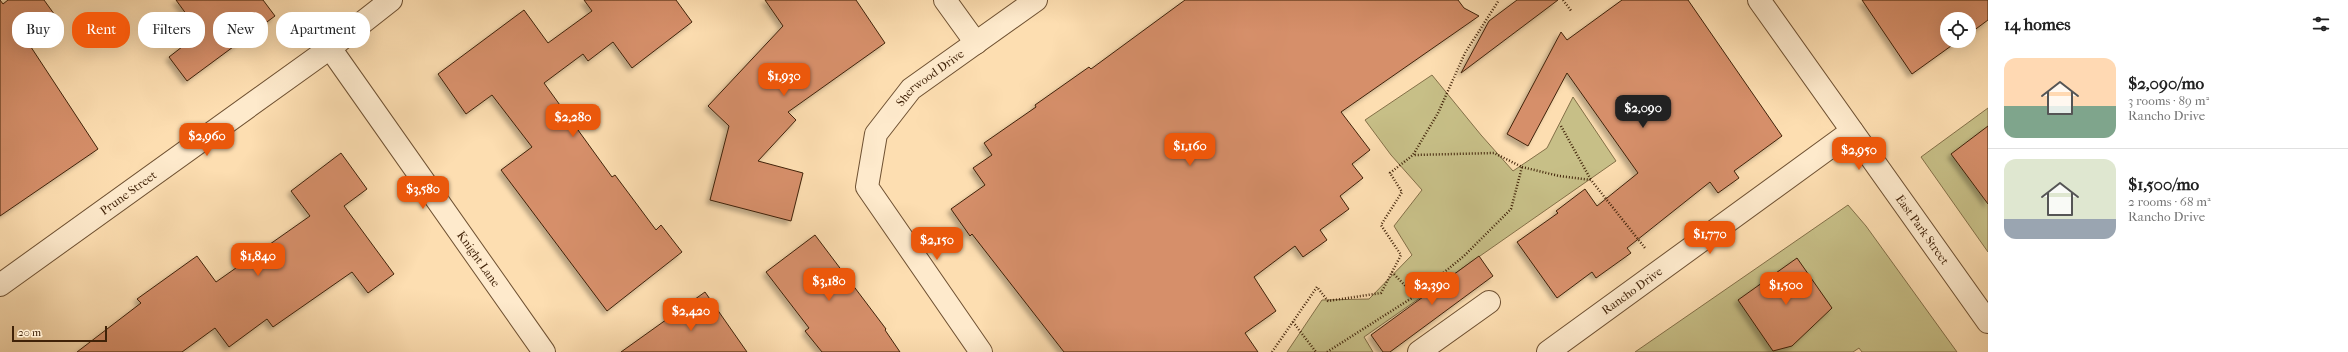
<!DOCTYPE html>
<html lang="en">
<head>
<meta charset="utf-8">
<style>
  :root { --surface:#fff; --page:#f2f2f2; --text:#222; --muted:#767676; --line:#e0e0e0; --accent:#ea580c }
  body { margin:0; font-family:"IM FELL French Canon",serif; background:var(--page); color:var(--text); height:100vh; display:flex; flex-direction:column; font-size:15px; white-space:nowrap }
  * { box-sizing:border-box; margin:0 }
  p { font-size:13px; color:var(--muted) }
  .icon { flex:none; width:22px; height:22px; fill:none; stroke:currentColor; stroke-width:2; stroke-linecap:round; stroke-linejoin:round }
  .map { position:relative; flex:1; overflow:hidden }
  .details { display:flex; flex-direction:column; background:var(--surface); width:360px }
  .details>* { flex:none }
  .hud { position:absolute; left:12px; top:12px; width:380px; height:36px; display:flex; gap:8px }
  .buttons { position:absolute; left:1940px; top:12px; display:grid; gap:8px }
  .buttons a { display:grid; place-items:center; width:36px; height:36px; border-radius:50%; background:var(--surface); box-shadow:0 4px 16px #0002; font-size:20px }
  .scale { position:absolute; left:12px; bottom:10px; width:95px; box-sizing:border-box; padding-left:4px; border:2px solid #402208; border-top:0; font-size:11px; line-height:14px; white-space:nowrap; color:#402208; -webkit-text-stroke:3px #feeacc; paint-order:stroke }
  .price { position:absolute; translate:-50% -34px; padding:0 9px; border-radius:8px; background:var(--accent); color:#fff; font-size:13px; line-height:26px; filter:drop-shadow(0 1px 2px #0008) }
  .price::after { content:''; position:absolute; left:50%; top:24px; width:12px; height:9px; margin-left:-6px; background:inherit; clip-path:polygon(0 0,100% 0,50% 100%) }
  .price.on { background:#222; color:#fff }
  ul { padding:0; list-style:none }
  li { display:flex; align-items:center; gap:12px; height:100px; padding:0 16px }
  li+li { border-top:1px solid var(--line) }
  li span { display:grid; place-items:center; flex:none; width:112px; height:80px; border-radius:12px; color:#555 }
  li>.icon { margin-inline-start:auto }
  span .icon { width:48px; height:48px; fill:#fffc; stroke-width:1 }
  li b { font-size:17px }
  h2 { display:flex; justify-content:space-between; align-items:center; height:48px; padding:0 16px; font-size:17px }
  .pill { padding:0 14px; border-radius:16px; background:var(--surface); box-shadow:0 4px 16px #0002; font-size:14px; line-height:36px }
  .pill.on { background:var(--accent); color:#fff }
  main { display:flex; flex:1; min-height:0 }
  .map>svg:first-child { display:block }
  .green { fill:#c7bf87; stroke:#847048 }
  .building { fill:#d68f6b; stroke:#402208; filter:url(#shadow) }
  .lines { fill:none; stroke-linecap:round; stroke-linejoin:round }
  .minor-casing { stroke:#6f5132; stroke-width:24 }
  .path { stroke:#402208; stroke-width:2.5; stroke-dasharray:1 2; stroke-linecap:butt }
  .minor { stroke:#feeacc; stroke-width:22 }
  .labels { text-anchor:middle; stroke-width:4; stroke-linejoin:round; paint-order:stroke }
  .street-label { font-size:12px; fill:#402208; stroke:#feeacc }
</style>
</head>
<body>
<main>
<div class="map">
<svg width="1988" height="352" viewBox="0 0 1988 352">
  <defs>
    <filter id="shadow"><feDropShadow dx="-3.5" dy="3.5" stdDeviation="2" flood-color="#0004"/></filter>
  </defs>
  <rect width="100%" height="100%" fill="#fddeb1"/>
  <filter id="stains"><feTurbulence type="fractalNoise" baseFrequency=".005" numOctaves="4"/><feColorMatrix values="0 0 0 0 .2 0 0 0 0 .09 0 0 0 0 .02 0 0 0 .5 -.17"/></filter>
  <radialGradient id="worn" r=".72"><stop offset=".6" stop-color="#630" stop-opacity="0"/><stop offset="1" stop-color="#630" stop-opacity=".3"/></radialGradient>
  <path class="green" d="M 1432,75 L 1481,135 L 1513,171 L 1547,148 L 1573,97 L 1616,161 L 1364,337 L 1373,352 L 1287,352 L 1322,300 L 1369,299 L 1412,255 L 1394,226 L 1422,190 L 1391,155 L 1365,120 Z
    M 1988,108 L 1988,252 L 1921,157 Z
    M 1848,205 L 1866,226 L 1957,352 L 1862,352 L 1859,348 L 1853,352 L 1635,352 Z"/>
  <path class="building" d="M 0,0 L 3,4 L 8,0 L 44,0 L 57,18 L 27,41 L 98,149 L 0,216 Z
    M 176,0 L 263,0 L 275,16 L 187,81 L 169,57 L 200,33 Z
    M 584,0 L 676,0 L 692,22 L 632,68 L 613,42 L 588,61 L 583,54 L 544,83 L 612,177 L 615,175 L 656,230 L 661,225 L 682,252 L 607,311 L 501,170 L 532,147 L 492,95 L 466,114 L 438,74 L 524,10 L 548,43 L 592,11 Z
    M 765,0 L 856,0 L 885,43 L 788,112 L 796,120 L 758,161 L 803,173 L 791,221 L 710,200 L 729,126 L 708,106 L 783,26 Z
    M 1185,0 L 1458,0 L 1464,8 L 1479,16 L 1341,112 L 1370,150 L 1352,164 L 1363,178 L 1340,196 L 1349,209 L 1320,230 L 1327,240 L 1303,257 L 1295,246 L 1254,277 L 1276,311 L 1245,333 L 1258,352 L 1064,352 L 972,234 L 970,236 L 951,209 L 985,185 L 973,168 L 992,155 L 984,143 L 1036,107 L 1035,105 L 1089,67 L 1091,69 Z
    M 1517,0 L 1558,0 L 1461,73 L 1489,21 Z
    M 1622,0 L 1688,0 L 1782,136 L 1734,171 L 1739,178 L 1718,193 L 1710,182 L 1627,248 L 1631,253 L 1596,278 L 1592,272 L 1557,298 L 1517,242 L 1558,213 L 1556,211 L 1585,189 L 1597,206 L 1638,173 L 1567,73 L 1528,146 L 1507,134 L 1561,32 L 1567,40 Z
    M 1862,0 L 1988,0 L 1988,20 L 1969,34 L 1969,19 L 1947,19 L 1947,41 L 1958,41 L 1912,74 Z
    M 1988,126 L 1988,204 L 1951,154 Z
    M 341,153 L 367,189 L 344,206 L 394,274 L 368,293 L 352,272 L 273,327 L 267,319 L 229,347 L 215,328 L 182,352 L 77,352 L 141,303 L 137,299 L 197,256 L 216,282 L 310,216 L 291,191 Z
    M 815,235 L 886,329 L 885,330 L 900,352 L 822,352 L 805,331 L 809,328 L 766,272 Z
    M 1479,256 L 1493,276 L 1390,352 L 1383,352 L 1371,335 Z
    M 1797,258 L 1832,308 L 1792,346 L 1773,351 L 1738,300 Z
    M 705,292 L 747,352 L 621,352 Z"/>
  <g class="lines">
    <defs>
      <g id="minor">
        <path d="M 945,0 L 976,43"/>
        <path id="s1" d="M 1759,0 L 1988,322"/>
        <path id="s2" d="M 330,48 L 544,352"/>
        <path id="s3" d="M 0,285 L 330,48 L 391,0"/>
        <path id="s4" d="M 981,352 L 867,187 L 876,134 L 911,89 L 1036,0"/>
        <path d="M 1419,352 L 1489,302"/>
        <path id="s5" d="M 1548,352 L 1852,131"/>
      </g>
    </defs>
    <use href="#minor" class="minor-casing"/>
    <path class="path" d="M 1563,0 L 1572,12
      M 1561,126 L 1591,180
      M 1522,167 L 1559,176 L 1591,180 L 1645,248
      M 1392,272 L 1415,296
      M 1293,322 L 1316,352
      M 1272,352 L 1317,287 L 1328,301 L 1381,293 L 1401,255 L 1381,225 L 1402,192 L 1390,173 L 1413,155 L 1438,113 L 1465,53 L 1499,0
      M 1327,352 L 1415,296 L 1464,256 L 1511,209 L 1522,167 L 1494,153 L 1414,155"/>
    <use href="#minor" class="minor"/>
  </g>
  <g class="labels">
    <g class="street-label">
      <text dy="4" stroke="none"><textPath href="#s4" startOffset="333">Sherwood Drive</textPath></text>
      <text dy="4" stroke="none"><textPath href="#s3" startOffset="158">Prune Street</textPath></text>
      <text dy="4" stroke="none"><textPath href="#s1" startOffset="282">East Park Street</textPath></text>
      <text dy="4" stroke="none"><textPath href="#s2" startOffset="258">Knight Lane</textPath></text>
      <text dy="4" stroke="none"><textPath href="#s5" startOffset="104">Rancho Drive</textPath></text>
    </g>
  </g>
  <rect width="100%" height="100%" filter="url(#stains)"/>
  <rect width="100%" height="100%" fill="url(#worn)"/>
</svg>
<div class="buttons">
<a><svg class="icon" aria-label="locate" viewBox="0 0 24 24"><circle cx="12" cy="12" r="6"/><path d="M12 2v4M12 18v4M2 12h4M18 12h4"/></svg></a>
</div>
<div class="scale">20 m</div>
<b class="price" style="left:784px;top:97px">$1,930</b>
<b class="price on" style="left:1643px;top:129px">$2,090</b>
<b class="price" style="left:573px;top:138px">$2,280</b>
<b class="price" style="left:207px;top:157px">$2,960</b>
<b class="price" style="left:1190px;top:167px">$1,160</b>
<b class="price" style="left:1859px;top:171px">$2,950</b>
<b class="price" style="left:423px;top:210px">$3,580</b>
<b class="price" style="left:1710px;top:255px">$1,770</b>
<b class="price" style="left:937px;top:261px">$2,150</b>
<b class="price" style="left:258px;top:277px">$1,840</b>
<b class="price" style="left:829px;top:302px">$3,180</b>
<b class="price" style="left:1432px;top:306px">$2,390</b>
<b class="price" style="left:1786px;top:306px">$1,500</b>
<b class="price" style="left:691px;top:332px">$2,420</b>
<div class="hud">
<a class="pill">Buy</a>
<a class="pill on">Rent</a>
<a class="pill">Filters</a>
<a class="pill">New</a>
<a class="pill">Apartment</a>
</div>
</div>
<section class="details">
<h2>14 homes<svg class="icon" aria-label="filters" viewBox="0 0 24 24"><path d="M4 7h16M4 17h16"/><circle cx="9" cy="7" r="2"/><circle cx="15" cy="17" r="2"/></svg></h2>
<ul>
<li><span style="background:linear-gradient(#ffd9b3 60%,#7fa58c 0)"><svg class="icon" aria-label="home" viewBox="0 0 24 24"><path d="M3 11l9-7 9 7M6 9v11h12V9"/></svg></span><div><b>$2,090/mo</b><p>3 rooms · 89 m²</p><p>Rancho Drive</p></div></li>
<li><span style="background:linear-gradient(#dfe7d0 75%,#9aa5b1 0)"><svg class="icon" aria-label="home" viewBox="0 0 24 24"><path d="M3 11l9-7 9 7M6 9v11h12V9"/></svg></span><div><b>$1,500/mo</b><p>2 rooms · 68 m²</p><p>Rancho Drive</p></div></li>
</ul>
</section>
</main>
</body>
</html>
